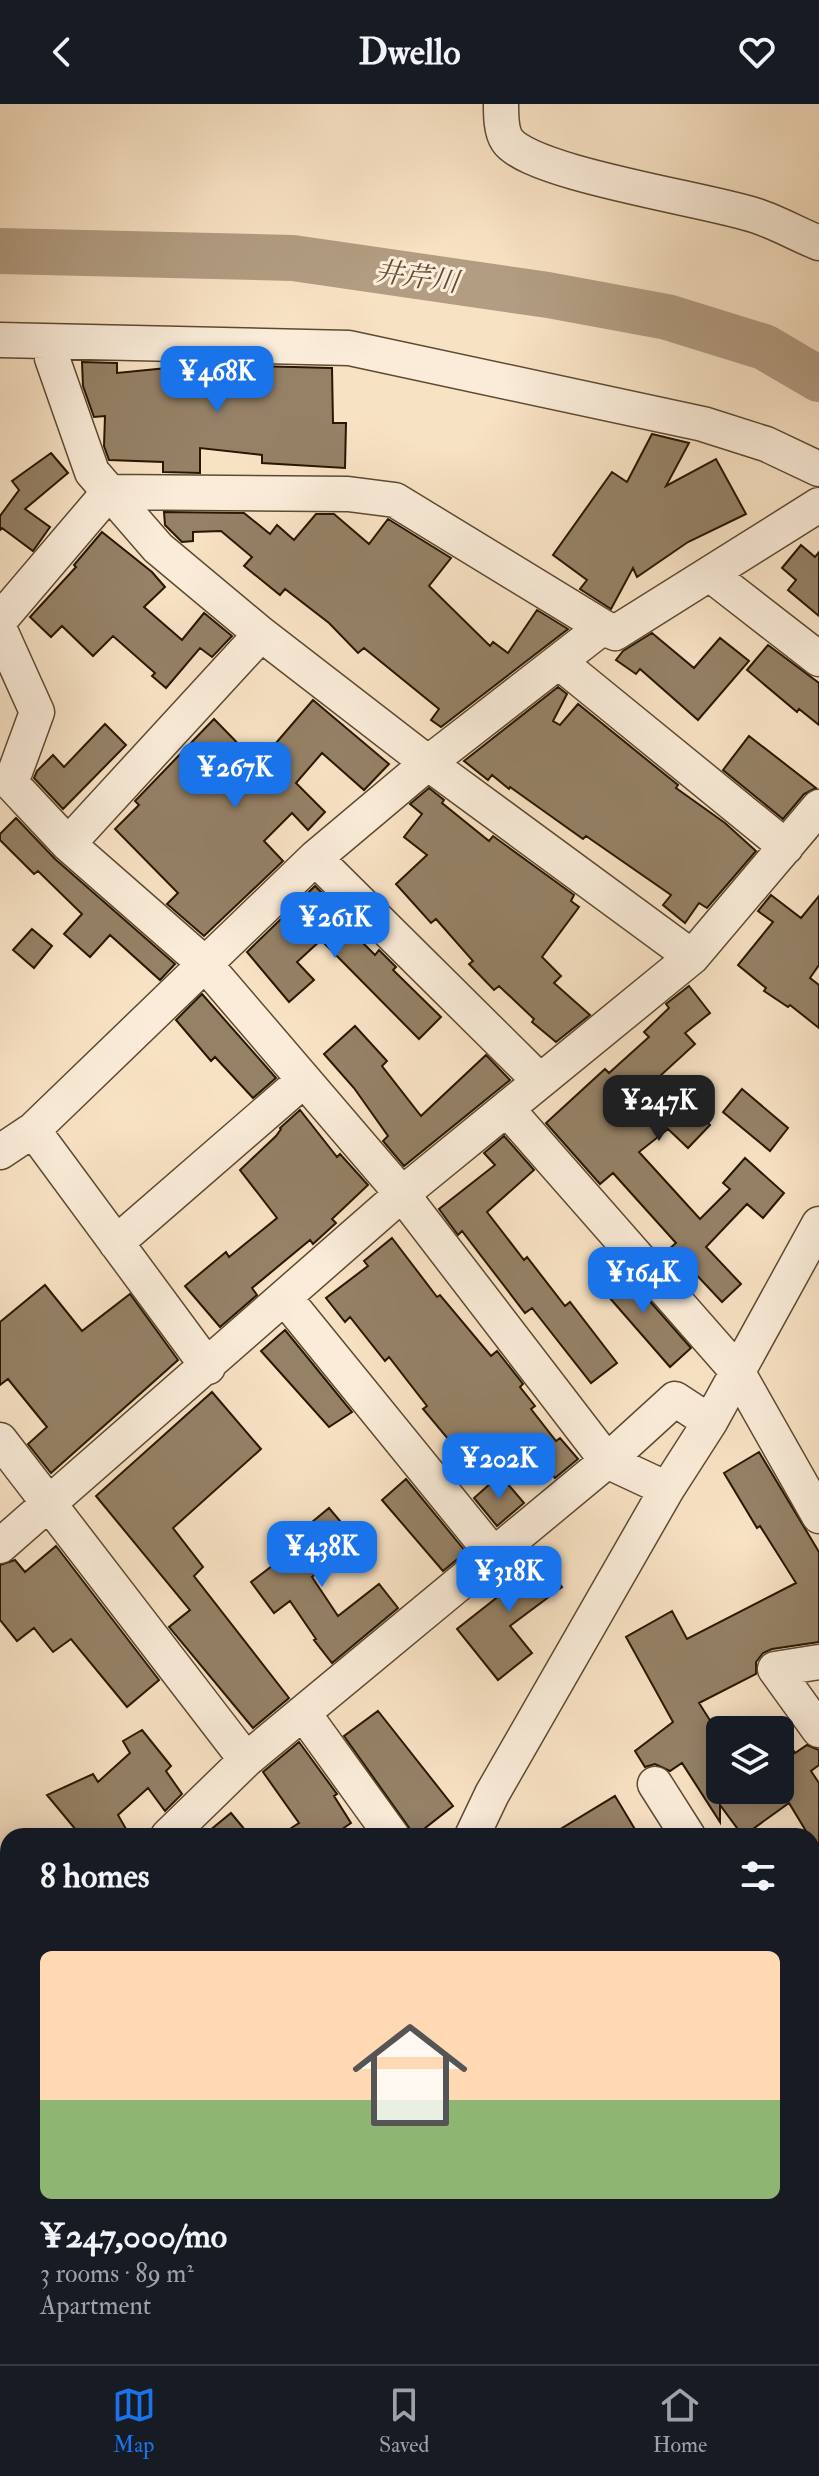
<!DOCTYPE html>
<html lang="en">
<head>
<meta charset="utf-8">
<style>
  :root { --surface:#171b24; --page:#20242c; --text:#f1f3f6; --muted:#9ea1a6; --line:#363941; --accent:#1a73e8 }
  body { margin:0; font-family:"IM FELL Double Pica","Noto Serif JP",serif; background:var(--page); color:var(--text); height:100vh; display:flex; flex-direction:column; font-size:30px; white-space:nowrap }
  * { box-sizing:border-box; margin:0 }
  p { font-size:26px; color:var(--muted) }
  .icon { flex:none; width:44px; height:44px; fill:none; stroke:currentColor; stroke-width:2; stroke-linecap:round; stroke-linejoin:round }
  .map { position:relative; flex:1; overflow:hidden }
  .panel { position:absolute; left:0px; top:1724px; width:820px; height:536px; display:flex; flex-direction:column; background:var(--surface); border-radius:24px 24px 0 0; box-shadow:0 4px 20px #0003 }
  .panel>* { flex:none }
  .tools { position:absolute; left:706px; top:1612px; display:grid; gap:16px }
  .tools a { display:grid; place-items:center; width:88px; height:88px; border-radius:12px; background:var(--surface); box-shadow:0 4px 20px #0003; font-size:40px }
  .price { position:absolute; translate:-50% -68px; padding:0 18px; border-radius:16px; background:var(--accent); color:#fff; font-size:26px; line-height:52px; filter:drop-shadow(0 2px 4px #0008) }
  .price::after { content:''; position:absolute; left:50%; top:48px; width:24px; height:18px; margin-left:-12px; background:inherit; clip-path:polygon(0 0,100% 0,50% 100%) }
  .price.active { background:#222; color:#fff }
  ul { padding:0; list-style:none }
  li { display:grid; align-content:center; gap:16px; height:424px; padding:0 40px }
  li+li { border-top:2px solid var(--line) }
  li span { display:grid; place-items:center; height:248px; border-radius:12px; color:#555 }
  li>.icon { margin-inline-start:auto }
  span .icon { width:144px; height:144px; fill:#fffc; stroke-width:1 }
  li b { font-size:34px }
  h2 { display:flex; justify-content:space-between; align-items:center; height:96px; padding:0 40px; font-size:34px }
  header { display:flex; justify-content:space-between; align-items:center; height:104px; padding:0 40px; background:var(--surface); font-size:36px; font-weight:700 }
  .dock { display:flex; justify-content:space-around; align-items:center; height:112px; border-top:2px solid var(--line); background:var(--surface); font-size:22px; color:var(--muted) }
  .dock a { display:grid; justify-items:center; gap:4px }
  .dock .active { color:var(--accent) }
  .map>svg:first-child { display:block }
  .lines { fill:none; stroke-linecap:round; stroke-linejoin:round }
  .river { stroke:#b29d82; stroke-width:46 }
  .building { fill:#958166; stroke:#291701; stroke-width:2 }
  .minor-casing { stroke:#5d4a32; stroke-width:37 }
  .major-casing { stroke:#291701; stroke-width:47 }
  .minor { stroke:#faecd9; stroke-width:34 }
  .major { stroke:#f8e2c4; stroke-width:44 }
  .labels { text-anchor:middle; stroke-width:6; stroke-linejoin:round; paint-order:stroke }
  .water-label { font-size:28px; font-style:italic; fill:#604d35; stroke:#faecd9 }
</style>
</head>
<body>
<header><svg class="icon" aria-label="back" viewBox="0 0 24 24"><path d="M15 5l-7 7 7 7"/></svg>Dwello<svg class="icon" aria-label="heart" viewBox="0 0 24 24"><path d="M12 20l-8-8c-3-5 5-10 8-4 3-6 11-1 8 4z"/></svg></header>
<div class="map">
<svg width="819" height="2260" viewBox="0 0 819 2260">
  <rect width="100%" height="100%" fill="#f8e2c4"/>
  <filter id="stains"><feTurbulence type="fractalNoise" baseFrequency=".0025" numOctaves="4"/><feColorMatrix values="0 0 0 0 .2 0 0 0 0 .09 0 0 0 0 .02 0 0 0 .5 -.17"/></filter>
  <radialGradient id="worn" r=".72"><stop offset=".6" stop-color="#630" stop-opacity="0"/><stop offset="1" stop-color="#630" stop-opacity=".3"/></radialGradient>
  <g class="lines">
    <path class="river" d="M 0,147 L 293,154 L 548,191 L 667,213 L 764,243 L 819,275"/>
  </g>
  <path class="building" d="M 82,258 L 117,259 L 117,269 L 167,264 L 168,260 L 332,264 L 333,319 L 346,319 L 345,364 L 262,359 L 262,351 L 200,344 L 200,369 L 163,368 L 163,358 L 109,356 L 104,342 L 105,312 L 94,313 L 83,282 Z
    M 652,330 L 689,339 L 666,382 L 716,355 L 746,410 L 688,438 L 637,473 L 633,464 L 611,505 L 580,485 L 587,476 L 553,451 L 612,368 L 627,378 Z
    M 51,349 L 68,369 L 25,405 L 50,423 L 33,447 L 2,424 L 0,426 L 0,412 L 19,386 L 12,377 Z
    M 164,408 L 244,409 L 270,430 L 277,421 L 294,436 L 316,410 L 334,410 L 369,440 L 388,415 L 451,454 L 429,482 L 490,542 L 493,538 L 508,549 L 537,506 L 568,525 L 441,623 L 431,616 L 439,605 L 364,544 L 358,549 L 329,519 L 285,485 L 280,491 L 244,462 L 252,453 L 221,427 L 193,428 L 193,437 L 182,438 L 165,421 Z
    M 102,428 L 152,468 L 165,483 L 144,503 L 182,536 L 204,509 L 232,532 L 212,553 L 200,544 L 166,584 L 152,572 L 155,569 L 113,532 L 93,552 L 62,522 L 51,533 L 30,513 L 76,463 L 74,461 Z
    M 801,441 L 815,453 L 819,448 L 819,512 L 788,486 L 796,476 L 782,464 Z
    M 652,529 L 694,564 L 720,534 L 749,557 L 698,616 L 640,565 L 636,570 L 616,556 L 623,547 Z
    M 768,541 L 819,579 L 819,621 L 799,605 L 797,608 L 747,566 Z
    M 558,583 L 567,590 L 553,617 L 560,621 L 578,600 L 678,681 L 676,684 L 725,719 L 756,747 L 707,804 L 699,799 L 685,819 L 663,801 L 671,791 L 586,732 L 583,735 L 510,683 L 509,685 L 492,671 L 488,676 L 464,657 Z
    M 313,596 L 389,660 L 364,686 L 322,649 L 296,679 L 325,708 L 308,726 L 292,709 L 264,737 L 283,757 L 204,832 L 167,800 L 178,789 L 115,725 L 139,701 L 135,697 L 214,615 L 258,660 Z
    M 105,620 L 126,641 L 63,705 L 34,674 L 37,667 L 53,651 L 64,663 Z
    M 749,632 L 816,684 L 804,690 L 783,715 L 723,666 Z
    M 429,684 L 444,696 L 442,699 L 489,737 L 493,732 L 574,791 L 571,797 L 579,803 L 542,853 L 561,872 L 554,879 L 590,911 L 556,938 L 532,918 L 534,915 L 499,882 L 494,886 L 469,860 L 473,857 L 436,815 L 431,819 L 396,780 L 427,751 L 404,733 L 422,710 L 410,700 Z
    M 16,714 L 55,755 L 175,860 L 160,876 L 110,831 L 90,853 L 64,830 L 82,810 L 38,767 L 34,770 L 0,736 L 0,730 Z
    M 315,782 L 344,811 L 339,815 L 375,851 L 379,846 L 396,863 L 393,866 L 441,913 L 419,935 L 321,836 L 297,858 L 314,876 L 289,898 L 247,848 Z
    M 771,791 L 801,814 L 819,792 L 819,861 L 810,874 L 819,881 L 819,924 L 790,901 L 788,903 L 764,887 L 766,884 L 738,861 L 773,818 L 758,807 Z
    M 32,825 L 52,842 L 34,864 L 13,846 Z
    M 689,882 L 710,909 L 685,929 L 695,940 L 660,972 L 710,1021 L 688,1044 L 668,1025 L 639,1048 L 700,1115 L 730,1085 L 723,1079 L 745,1054 L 784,1089 L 763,1114 L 747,1100 L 706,1143 L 741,1180 L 722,1198 L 690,1164 L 680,1172 L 662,1151 L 676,1139 L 613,1069 L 600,1080 L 546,1019 L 605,965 L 609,969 L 649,933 L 644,928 L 669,904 L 666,900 Z
    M 202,890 L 276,974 L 253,994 L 215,953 L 211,957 L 176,916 Z
    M 355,922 L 387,957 L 382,962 L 421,1012 L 486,951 L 510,976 L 404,1062 L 383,1037 L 388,1032 L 354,984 L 324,950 Z
    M 742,985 L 788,1024 L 770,1047 L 723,1008 Z
    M 300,1006 L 337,1053 L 340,1050 L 368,1081 L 332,1115 L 336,1119 L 313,1140 L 310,1136 L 252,1184 L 257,1191 L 220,1223 L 185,1182 L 226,1148 L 229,1153 L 277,1114 L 240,1066 L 276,1032 L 281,1025 L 280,1024 Z
    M 504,1032 L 534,1066 L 487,1108 L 524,1156 L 527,1153 L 565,1202 L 570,1198 L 617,1259 L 591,1279 L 532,1204 L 525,1209 L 462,1127 L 458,1131 L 439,1105 L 495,1061 L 484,1049 Z
    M 392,1134 L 437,1193 L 440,1191 L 491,1252 L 497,1247 L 523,1280 L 520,1283 L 535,1302 L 531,1305 L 556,1337 L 560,1334 L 578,1355 L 555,1374 L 528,1342 L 484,1378 L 423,1305 L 427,1302 L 389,1253 L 385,1257 L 350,1213 L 345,1218 L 326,1194 L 368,1162 L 364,1157 Z
    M 616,1159 L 691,1244 L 670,1263 L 595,1177 Z
    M 45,1181 L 82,1227 L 130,1190 L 178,1256 L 51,1369 L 28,1340 L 47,1323 L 8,1275 L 0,1281 L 0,1218 Z
    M 285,1226 L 352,1308 L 329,1323 L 261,1247 Z
    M 212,1288 L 261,1345 L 173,1424 L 203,1463 L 194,1472 L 289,1594 L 253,1624 L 169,1523 L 190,1506 L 96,1392 Z
    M 759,1348 L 819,1448 L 819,1538 L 772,1545 L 763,1549 L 756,1558 L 756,1570 L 699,1599 L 720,1632 L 720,1686 L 780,1686 L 780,1625 L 795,1649 L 807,1641 L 819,1646 L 819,1661 L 811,1667 L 819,1679 L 819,1750 L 812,1738 L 812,1732 L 809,1732 L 789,1699 L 743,1732 L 720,1701 L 720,1718 L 682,1659 L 670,1667 L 655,1660 L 645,1663 L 635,1647 L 673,1618 L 626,1533 L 672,1507 L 687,1535 L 796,1479 L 760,1422 L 757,1424 L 724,1369 Z
    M 500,1371 L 524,1399 L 497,1422 L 474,1394 Z
    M 406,1375 L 466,1448 L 443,1467 L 382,1396 Z
    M 329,1404 L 356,1436 L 312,1473 L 338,1512 L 379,1480 L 398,1504 L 332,1559 L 314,1536 L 316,1535 L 290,1497 L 274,1509 L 251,1478 L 306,1436 L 300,1428 Z
    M 56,1442 L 159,1576 L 127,1603 L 71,1535 L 53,1548 L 34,1524 L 17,1537 L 0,1516 L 0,1461 L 15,1456 L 25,1468 Z
    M 533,1444 L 562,1483 L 510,1522 L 532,1549 L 498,1576 L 457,1525 L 500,1491 L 491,1479 Z
    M 378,1607 L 453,1702 L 415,1732 L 344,1632 Z
    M 142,1626 L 171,1662 L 166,1667 L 182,1690 L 165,1707 L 148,1684 L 118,1711 L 130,1732 L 81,1732 L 47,1691 L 93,1670 L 98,1678 L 130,1649 L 123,1637 Z
    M 299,1638 L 337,1690 L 334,1692 L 351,1719 L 332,1732 L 279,1732 L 299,1719 L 263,1668 Z
    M 615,1692 L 639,1732 L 549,1732 Z
    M 231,1709 L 250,1732 L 203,1732 Z"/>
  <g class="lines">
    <defs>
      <path id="minor" d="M 501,0 C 501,11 501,27 507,36 C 529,70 712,96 757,112 C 778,119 799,131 819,139
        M 0,236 L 349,244 L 703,320 L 766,340 L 819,365
        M 51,239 L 52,254 L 92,368 L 158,444 L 261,530 L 428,659 L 692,853
        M 711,471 L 819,555
        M 0,516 L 109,388 L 348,390 L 395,396 L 603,523
        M 0,526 L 37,608 L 11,679
        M 559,558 L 786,743
        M 11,679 L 68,740 L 204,859 L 402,1090 L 607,1357 L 667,1385
        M 68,740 L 261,530
        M 315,754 L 540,977
        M 507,1005 L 737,1267 L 819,1412
        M 0,1048 L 33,1026
        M 116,1139 L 304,976
        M 285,1194 L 494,1451
        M 208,1263 L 33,1026 L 315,754 L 428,659 L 603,523 L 615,529 L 819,401
        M 0,1336 L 246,1656
        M 0,1442 L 402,1090 L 692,853 L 819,703
        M 819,1558 L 775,1565 L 819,1626
        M 304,1610 L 392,1732
        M 655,1680 L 688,1732
        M 168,1732 L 246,1656 L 607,1357 L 675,1295 L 710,1318
        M 472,1732 L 492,1690 L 667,1385 L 710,1318 L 819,1120
        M 812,1786 L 819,1796
        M 0,1855 L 8,1850
        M 812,1894 L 819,1891
        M 812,2187 L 819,2193
        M 0,2247 L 12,2260
        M 355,2252 L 355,2260
        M 725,2260 L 736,2252"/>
      <path id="major" d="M 0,2142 L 8,2151
        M 94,2252 L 100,2260"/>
    </defs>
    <use href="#minor" class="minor-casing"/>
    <use href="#major" class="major-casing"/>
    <use href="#minor" class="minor"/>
    <use href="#major" class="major"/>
  </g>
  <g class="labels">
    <g class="water-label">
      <text transform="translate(417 172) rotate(8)" y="10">井芹川</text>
    </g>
  </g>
  <rect width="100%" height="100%" filter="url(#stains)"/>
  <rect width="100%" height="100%" fill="url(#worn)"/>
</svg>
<div class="tools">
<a><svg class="icon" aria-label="layers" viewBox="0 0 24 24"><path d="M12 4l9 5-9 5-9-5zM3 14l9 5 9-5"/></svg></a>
</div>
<b class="price" style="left:217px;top:310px">¥468K</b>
<b class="price" style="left:235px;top:706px">¥267K</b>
<b class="price" style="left:335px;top:856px">¥261K</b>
<b class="price active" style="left:659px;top:1039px">¥247K</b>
<b class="price" style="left:643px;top:1211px">¥164K</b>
<b class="price" style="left:499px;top:1397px">¥202K</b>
<b class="price" style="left:322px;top:1485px">¥438K</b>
<b class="price" style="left:509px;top:1510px">¥318K</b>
<section class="panel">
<h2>8 homes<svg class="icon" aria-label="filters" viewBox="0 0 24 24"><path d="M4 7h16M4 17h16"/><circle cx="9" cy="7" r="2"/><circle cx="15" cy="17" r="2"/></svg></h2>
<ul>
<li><span style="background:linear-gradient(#ffd9b3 60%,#8fb573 0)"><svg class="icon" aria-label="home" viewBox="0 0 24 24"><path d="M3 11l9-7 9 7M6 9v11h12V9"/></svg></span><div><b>¥247,000/mo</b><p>3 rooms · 89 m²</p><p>Apartment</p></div></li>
</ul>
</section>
</div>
<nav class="dock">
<a class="active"><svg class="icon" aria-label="map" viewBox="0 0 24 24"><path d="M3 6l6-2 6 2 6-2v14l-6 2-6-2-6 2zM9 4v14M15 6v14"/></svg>Map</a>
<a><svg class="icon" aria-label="saved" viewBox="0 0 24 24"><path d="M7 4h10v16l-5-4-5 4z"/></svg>Saved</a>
<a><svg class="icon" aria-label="home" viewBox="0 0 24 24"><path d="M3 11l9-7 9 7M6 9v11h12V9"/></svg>Home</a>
</nav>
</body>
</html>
